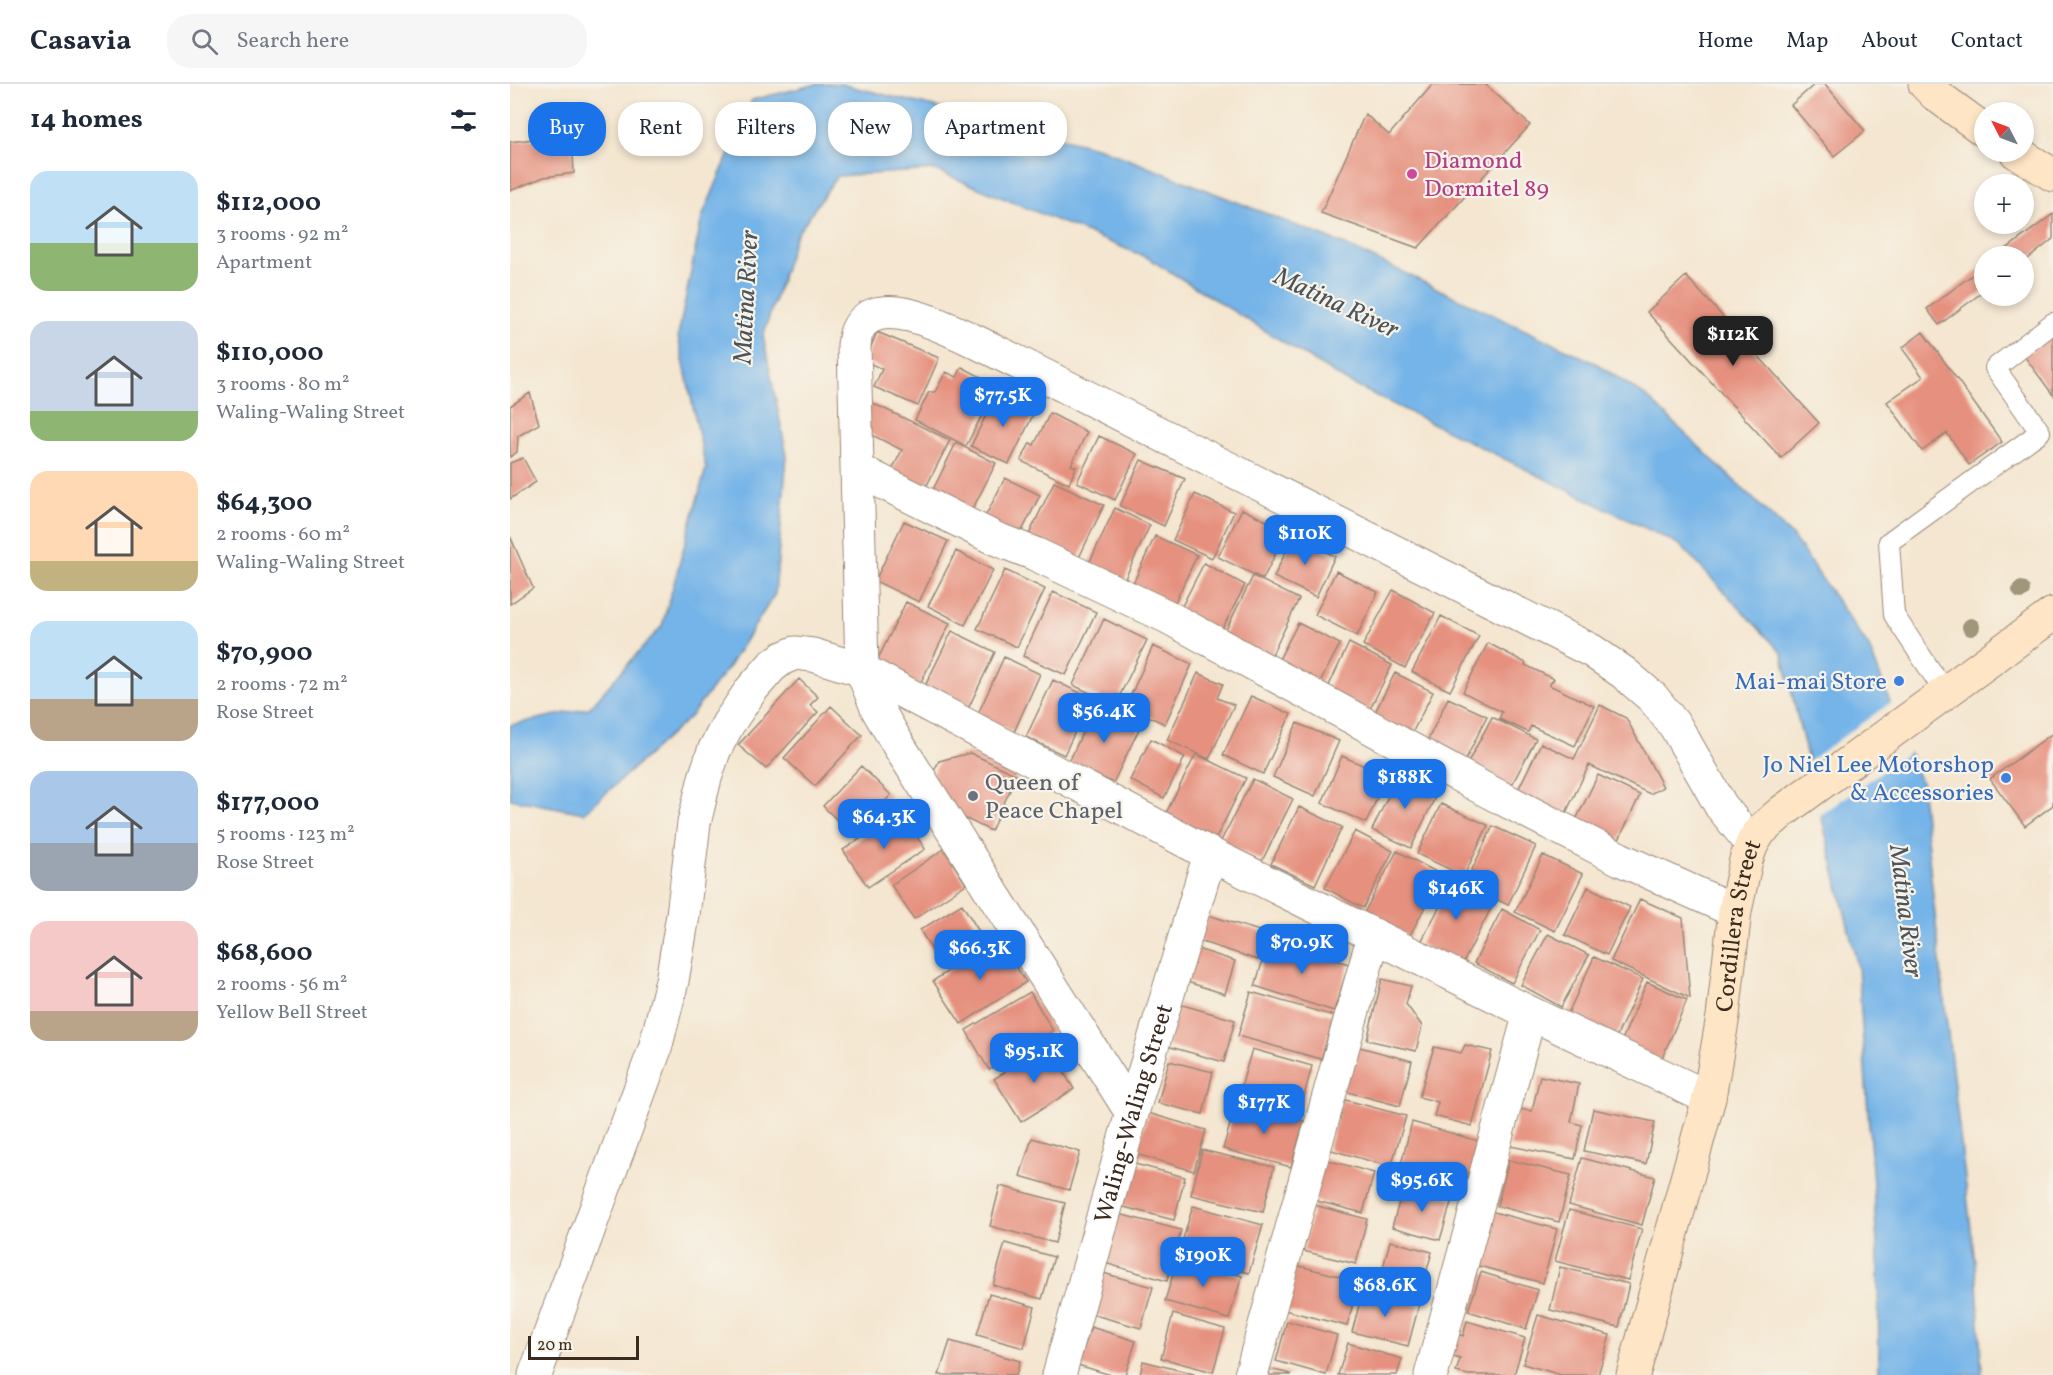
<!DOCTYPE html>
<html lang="en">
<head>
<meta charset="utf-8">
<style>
  :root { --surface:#fff; --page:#f6f6f7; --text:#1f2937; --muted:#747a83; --line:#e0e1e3; --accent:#1a73e8 }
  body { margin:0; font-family:Vollkorn,serif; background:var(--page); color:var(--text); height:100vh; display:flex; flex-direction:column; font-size:22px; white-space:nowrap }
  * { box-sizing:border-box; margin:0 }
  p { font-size:20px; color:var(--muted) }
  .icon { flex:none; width:33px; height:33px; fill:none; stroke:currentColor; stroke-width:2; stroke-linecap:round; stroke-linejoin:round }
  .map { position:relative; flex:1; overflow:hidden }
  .sheet { display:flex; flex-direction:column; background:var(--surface); width:510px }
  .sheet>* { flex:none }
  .top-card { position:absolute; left:18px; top:18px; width:570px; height:54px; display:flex; gap:12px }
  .needle { width:39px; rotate:312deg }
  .controls { position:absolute; left:1464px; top:18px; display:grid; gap:12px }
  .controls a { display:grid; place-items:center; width:60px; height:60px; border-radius:50%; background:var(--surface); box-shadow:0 3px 9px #0003; font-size:30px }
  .scale { position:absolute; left:18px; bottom:15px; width:111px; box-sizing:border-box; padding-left:6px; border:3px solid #3b2a1e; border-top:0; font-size:16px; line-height:21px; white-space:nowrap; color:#3b2a1e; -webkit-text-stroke:4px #f7f3e8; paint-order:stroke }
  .price { position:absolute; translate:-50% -51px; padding:0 14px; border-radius:12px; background:var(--accent); color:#fff; font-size:20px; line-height:39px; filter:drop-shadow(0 2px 3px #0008) }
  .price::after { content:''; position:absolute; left:50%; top:36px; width:18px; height:14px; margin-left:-9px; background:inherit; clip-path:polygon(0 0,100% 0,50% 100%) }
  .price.selected { background:#222; color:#fff }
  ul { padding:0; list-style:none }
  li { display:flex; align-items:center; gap:18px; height:150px; padding:0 30px }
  li span { display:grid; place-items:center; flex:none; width:168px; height:120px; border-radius:18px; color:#555 }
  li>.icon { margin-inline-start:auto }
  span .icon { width:72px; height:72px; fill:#fffc; stroke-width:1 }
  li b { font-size:26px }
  h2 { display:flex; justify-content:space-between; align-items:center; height:72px; padding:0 30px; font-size:26px }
  .tag { padding:0 21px; border-radius:24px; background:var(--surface); box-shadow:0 3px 9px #0003; font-size:21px; line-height:54px }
  .tag.selected { background:var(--accent); color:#fff }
  header { display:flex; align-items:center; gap:36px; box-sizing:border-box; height:84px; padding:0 30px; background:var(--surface); border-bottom:2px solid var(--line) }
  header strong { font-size:28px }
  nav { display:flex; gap:33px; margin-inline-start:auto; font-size:21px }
  .search { width:420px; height:54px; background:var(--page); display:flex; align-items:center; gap:15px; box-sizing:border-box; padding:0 21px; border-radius:24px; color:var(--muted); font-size:22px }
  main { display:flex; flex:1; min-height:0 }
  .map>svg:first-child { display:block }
  .water { fill:#74b4e8; stroke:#586f83; stroke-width:1.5 }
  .pier { fill:#f4e6d0 }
  .building { fill:#e6917f }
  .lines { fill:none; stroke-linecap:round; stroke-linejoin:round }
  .lane-casing { stroke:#988877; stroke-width:22 }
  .street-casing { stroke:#988877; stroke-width:35 }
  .secondary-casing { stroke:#988877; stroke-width:35 }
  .lane { stroke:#fff; stroke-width:20 }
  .street { stroke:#fff; stroke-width:33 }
  .secondary { stroke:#fde5c5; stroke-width:33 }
  .tree { fill:#9f967b }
  .hotel-dot { fill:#d1479c; stroke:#f7f3e8; stroke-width:2 }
  .shop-dot { fill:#3f7fe0; stroke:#f7f3e8; stroke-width:2 }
  .worship-dot { fill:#6b7280; stroke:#f7f3e8; stroke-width:2 }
  .labels { text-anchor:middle; stroke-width:4.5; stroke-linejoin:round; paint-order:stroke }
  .hotel-label { font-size:24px; fill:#b23c85; stroke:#f7f3e8; text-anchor:start }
  .shop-label { font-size:24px; fill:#366cbe; stroke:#f7f3e8; text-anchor:end }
  .worship-label { font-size:24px; fill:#5b616d; stroke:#f7f3e8; text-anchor:start }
  .street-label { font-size:24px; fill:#3b2a1e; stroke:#f7f3e8 }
  .water-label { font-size:26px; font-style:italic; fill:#4c535b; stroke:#f7f3e8 }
</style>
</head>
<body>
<header>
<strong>Casavia</strong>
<div class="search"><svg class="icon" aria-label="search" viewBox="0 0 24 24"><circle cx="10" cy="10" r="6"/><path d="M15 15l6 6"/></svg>Search here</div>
<nav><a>Home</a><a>Map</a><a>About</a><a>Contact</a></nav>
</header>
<main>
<section class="sheet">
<h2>14 homes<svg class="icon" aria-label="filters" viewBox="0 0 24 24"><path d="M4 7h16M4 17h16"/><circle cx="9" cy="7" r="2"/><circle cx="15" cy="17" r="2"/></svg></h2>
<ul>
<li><span style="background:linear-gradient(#bfe0f5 60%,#8fb573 0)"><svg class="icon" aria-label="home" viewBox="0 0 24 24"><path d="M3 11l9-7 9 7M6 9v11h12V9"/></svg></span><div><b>$112,000</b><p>3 rooms · 92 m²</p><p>Apartment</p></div></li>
<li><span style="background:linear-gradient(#c9d6e8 75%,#8fb573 0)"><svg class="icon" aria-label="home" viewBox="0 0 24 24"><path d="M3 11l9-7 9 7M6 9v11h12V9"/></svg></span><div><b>$110,000</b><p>3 rooms · 80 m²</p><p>Waling-Waling Street</p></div></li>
<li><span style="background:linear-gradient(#ffd9b3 75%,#c2b280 0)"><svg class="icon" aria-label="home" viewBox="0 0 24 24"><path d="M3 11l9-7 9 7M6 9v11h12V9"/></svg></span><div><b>$64,300</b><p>2 rooms · 60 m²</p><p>Waling-Waling Street</p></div></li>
<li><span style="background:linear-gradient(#bfe0f5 65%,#b9a48a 0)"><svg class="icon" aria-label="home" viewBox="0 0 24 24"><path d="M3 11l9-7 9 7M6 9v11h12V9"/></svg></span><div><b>$70,900</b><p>2 rooms · 72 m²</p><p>Rose Street</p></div></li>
<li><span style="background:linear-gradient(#a9c7e8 60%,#9aa5b1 0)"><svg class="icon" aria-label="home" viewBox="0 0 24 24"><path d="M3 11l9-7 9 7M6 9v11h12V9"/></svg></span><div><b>$177,000</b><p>5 rooms · 123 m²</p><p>Rose Street</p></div></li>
<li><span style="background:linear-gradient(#f6c9c9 75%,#b9a48a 0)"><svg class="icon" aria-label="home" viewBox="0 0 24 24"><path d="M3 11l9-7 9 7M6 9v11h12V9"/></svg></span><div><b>$68,600</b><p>2 rooms · 56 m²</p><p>Yellow Bell Street</p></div></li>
</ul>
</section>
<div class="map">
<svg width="1543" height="1291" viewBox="0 0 1543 1291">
  <rect width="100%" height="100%" fill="#f7f3e8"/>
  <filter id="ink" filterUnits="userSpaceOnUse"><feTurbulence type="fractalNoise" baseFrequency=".0167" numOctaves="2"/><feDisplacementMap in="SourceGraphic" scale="12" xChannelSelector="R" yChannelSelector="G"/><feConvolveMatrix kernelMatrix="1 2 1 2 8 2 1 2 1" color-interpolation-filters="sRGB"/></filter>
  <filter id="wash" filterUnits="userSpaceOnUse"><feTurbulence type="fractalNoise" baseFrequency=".008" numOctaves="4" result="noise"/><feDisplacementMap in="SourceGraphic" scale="24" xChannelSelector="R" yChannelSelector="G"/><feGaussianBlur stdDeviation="1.35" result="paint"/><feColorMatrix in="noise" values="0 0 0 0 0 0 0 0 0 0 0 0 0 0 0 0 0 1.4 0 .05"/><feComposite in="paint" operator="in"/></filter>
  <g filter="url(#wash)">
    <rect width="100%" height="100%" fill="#f4e6d0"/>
    <path class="water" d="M 307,0 L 331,0 L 590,64 L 833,160 L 1087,280 L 1137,313 L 1283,453 L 1359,563 L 1411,699 L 1436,933 L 1467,1196 L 1472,1291 L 1369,1291 L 1368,1174 L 1348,883 L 1272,569 L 1170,461 L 836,297 L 638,174 L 425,86 L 327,92 L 285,153 L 253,252 L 277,372 L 265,510 L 219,582 L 180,633 L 74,729 L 0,715 L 0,641 L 79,624 L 152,542 L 196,384 L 168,252 L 192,133 L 242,16 Z"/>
    <path class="pier" d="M 1383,617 L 1402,666 L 1308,733 L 1296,679 Z"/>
    <g id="blocks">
      <path class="building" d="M 923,0 L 975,0 L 1020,41 L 908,164 L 811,129 L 855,30 L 879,51 Z
        M 1305,0 L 1315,0 L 1355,47 L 1324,72 L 1281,21 Z
        M 62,50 L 64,89 L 34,93 L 0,107 L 0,58 Z
        M 1543,130 L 1543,155 L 1514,178 L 1514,172 L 1487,172 Z
        M 1474,182 L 1474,207 L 1429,241 L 1417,225 Z
        M 1176,192 L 1309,339 L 1271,374 L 1137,228 Z
        M 367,248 L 429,274 L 408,322 L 364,303 L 372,285 L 355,277 Z
        M 1413,248 L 1492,358 L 1459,381 L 1437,349 L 1412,367 L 1377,318 L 1413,293 L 1392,264 Z
        M 1543,250 L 1543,311 L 1514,272 Z
        M 452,283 L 473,294 L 468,303 L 475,306 L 465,325 L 473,329 L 456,362 L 405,336 L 419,308 L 425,308 L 436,288 L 447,293 Z
        M 20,309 L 29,340 L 8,352 L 7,368 L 0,373 L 0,322 Z
        M 487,309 L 525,327 L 499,380 L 461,362 Z
        M 358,317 L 440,356 L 416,403 L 381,388 L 392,366 L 348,344 Z
        M 540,329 L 577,348 L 561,381 L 566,383 L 559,400 L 511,377 L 520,359 L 524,361 Z
        M 589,352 L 627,370 L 605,416 L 567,398 Z
        M 446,359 L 486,379 L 456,438 L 417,418 Z
        M 13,374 L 26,398 L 0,415 L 0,379 Z
        M 631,376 L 675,395 L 654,442 L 610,422 Z
        M 495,394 L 530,411 L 509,453 L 474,435 Z
        M 544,398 L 594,421 L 565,482 L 515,459 Z
        M 685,410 L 724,428 L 702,474 L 663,456 Z
        M 605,424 L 640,441 L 611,503 L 576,486 Z
        M 732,425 L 777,447 L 753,495 L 708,473 Z
        M 394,437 L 438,457 L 409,518 L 365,497 Z
        M 0,452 L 23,504 L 0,520 Z
        M 645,452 L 687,471 L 662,525 L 620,506 Z
        M 783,452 L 825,472 L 806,513 L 764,493 Z
        M 446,467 L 483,486 L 455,541 L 418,522 Z
        M 694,479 L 735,501 L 710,549 L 669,528 Z
        M 495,486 L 535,505 L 507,563 L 467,545 Z
        M 826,487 L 868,508 L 847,552 L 805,531 Z
        M 743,492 L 789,515 L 758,579 L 711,556 Z
        M 883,506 L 925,529 L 895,584 L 853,561 Z
        M 543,508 L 586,528 L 556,591 L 513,572 Z
        M 396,518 L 440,539 L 407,606 L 363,585 Z
        M 931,532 L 969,552 L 940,607 L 902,588 Z
        M 594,535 L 637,556 L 605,621 L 563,601 Z
        M 788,539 L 830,560 L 806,606 L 764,585 Z
        M 442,547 L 485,568 L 457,627 L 413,606 Z
        M 839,559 L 882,581 L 858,629 L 816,608 Z
        M 978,559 L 1016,579 L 1015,581 L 1044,595 L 1039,601 L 1084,622 L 1065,662 L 1021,642 L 1018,648 L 989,635 L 992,628 L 953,608 Z
        M 643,562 L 682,580 L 655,640 L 616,622 Z
        M 494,573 L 530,590 L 504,648 L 467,632 Z
        M 688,589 L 713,600 L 707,614 L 724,621 L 699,675 L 657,656 Z
        M 885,589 L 923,608 L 901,651 L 863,632 Z
        M 289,595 L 308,613 L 300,621 L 308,628 L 256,685 L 228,661 Z
        M 543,596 L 581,614 L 554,671 L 516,653 Z
        M 741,612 L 781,630 L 753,690 L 713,671 Z
        M 938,614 L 977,632 L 955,677 L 917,658 Z
        M 585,621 L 630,643 L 603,699 L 559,678 Z
        M 1090,621 L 1116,634 L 1153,703 L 1140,710 L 1079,681 L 1052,737 L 1004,714 L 1031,659 L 1064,675 Z
        M 321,622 L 352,651 L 305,702 L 274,674 Z
        M 982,633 L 1026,655 L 996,712 L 952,690 Z
        M 787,639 L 829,657 L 805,712 L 763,693 Z
        M 1543,649 L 1543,721 L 1515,742 L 1480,695 Z
        M 641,655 L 675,673 L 654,714 L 620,696 Z
        M 460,669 L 507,691 L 481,747 L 438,726 L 419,697 L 429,677 Z
        M 686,670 L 736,694 L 705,756 L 655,731 Z
        M 832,672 L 877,692 L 856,739 L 812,719 Z
        M 351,682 L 381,711 L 342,751 L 313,722 Z
        M 890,688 L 928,707 L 901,764 L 862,746 Z
        M 1088,691 L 1130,711 L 1105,764 L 1062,744 Z
        M 743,695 L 783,715 L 752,777 L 711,757 Z
        M 931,720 L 978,741 L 954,792 L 907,770 Z
        M 789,723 L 832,743 L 805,801 L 761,780 Z
        M 391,728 L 415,765 L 358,803 L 333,766 Z
        M 983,742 L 1026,762 L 998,821 L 955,800 Z
        M 845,747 L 883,767 L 853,824 L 815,804 Z
        M 434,765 L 456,800 L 404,835 L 381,801 Z
        M 887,767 L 932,791 L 899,853 L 854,829 Z
        M 1033,771 L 1073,790 L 1045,847 L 1005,828 Z
        M 932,792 L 984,818 L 952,881 L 910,860 L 933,816 L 923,811 Z
        M 1078,803 L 1120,823 L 1097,871 L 1055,851 Z
        M 1130,815 L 1173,834 L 1180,914 L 1101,877 Z
        M 452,820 L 473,854 L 431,881 L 410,846 Z
        M 992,825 L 1030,846 L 1002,899 L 964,879 Z
        M 698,831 L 756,849 L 748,876 L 689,857 Z
        M 1038,850 L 1079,871 L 1051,923 L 1011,901 Z
        M 488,854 L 516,898 L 451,940 L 423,897 Z
        M 759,856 L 839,880 L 824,927 L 745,902 Z
        M 681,863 L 725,877 L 715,910 L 671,896 Z
        M 1084,873 L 1133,895 L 1104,958 L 1055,936 Z
        M 872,895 L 901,902 L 896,920 L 912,942 L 906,967 L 857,956 Z
        M 1137,898 L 1177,916 L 1149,981 L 1109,963 Z
        M 520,908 L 543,947 L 479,986 L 456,946 Z
        M 741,908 L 824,932 L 811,975 L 728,952 Z
        M 669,920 L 725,936 L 714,978 L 657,962 Z
        M 537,961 L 564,1005 L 511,1038 L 484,995 Z
        M 842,961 L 902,977 L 890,1022 L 830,1006 Z
        M 955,961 L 982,967 L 962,1042 L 924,1032 L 928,1018 L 909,1013 L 924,963 L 951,969 Z
        M 742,965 L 802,982 L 790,1027 L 729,1010 Z
        M 659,977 L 703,988 L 693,1030 L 648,1019 Z
        M 1030,992 L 1069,1000 L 1061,1038 L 1072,1041 L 1065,1075 L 1000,1062 L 1008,1025 L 1022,1027 Z
        M 832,1015 L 896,1032 L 881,1083 L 818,1065 Z
        M 726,1019 L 794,1037 L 781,1083 L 713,1065 Z
        M 1083,1025 L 1145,1038 L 1136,1080 L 1074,1067 Z
        M 638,1029 L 696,1046 L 684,1087 L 626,1070 Z
        M 902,1038 L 972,1058 L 957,1111 L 888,1092 Z
        M 522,1054 L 570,1068 L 559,1106 L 510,1092 Z
        M 692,1066 L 764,1083 L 753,1128 L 681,1111 Z
        M 1072,1074 L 1145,1093 L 1132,1141 L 1059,1121 Z
        M 814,1075 L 864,1089 L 853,1129 L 803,1116 Z
        M 999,1076 L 1061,1091 L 1049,1138 L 987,1122 Z
        M 621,1079 L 675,1093 L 664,1136 L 610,1122 Z
        M 894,1101 L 942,1115 L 930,1156 L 882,1143 Z
        M 490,1102 L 555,1119 L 545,1159 L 480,1142 Z
        M 804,1121 L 857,1135 L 846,1180 L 793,1167 Z
        M 683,1122 L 753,1141 L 739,1189 L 669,1168 Z
        M 1059,1126 L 1132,1145 L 1118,1196 L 1045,1177 Z
        M 980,1127 L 1047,1145 L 1033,1199 L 965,1181 Z
        M 605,1129 L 671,1146 L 657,1197 L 591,1178 Z
        M 880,1157 L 922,1168 L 910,1211 L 869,1199 Z
        M 495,1159 L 544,1173 L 532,1215 L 483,1201 Z
        M 668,1173 L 732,1192 L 719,1235 L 655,1217 Z
        M 781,1180 L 849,1197 L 837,1242 L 770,1225 Z
        M 1050,1183 L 1119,1200 L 1109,1243 L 1040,1226 Z
        M 971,1188 L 1028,1206 L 1016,1245 L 958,1227 Z
        M 593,1189 L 643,1203 L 631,1244 L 581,1230 Z
        M 853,1206 L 909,1221 L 898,1262 L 842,1248 Z
        M 479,1210 L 525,1223 L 514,1264 L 467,1251 Z
        M 663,1230 L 715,1245 L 703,1288 L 651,1274 Z
        M 1028,1231 L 1100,1251 L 1088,1291 L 1051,1291 L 1013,1280 Z
        M 777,1237 L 827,1251 L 816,1291 L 766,1277 Z
        M 957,1237 L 1015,1254 L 1004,1291 L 958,1291 L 946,1288 L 950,1275 L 941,1272 L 948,1250 L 953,1252 Z
        M 581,1243 L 626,1257 L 615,1291 L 601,1291 L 568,1281 Z
        M 440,1257 L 510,1277 L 506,1291 L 429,1291 Z
        M 838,1259 L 892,1275 L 887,1291 L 828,1291 Z
        M 633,1277 L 684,1290 L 684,1291 L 630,1291 Z
        M 760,1285 L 781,1290 L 781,1291 L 759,1291 Z"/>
    </g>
  </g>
  <g filter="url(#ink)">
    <use href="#blocks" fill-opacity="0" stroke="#988877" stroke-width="1.5"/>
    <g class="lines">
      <defs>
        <path id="lane" d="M 1436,610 L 1384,531 L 1379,458 L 1530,348 L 1485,284 L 1543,239"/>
        <g id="street">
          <path d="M 348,386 L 484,454 L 525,470 L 656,532 L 974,705 L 1110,775 L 1225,827"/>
          <path d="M 622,1029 L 389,662 L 368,626 L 352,586 L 344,261 C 345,257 345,251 347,247 C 366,202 450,251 479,264 L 1082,567 L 1114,589 L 1143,614 L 1166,643 L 1211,722 L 1242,760"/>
          <path d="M 25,1291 L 145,965 L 162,897 L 173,831 L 184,739 L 195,694 L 204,667 L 218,640 L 241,606 L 262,582 L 273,574 L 285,569 L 303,571 L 352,586 L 700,770 L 1020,929 L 1199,1014"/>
          <path id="s1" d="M 549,1291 L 622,1029 L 700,770"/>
          <path d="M 741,1291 L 864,851"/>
          <path d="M 921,1291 L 1020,929"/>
        </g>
        <g id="secondary">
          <path d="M 1415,0 L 1426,11 L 1474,46"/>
          <path d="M 1506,68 L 1543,91"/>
          <path id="s2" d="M 1123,1291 L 1199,1014 L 1213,932 L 1225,827 L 1236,776 L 1242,760 L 1250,747 L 1273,727 L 1543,530"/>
        </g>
      </defs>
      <use href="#lane" class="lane-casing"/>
      <use href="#street" class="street-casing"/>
      <use href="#secondary" class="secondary-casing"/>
      <use href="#lane" class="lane"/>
      <use href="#street" class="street"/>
      <use href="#secondary" class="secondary"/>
    </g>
    <g class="tree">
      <circle cx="1511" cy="506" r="9"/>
      <circle cx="1461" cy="543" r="9"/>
    </g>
  </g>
  <circle class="hotel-dot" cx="902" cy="90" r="6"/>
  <g class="shop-dot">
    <circle cx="1389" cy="597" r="6"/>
    <circle cx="1496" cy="694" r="6"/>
  </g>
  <circle class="worship-dot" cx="463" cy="712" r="6"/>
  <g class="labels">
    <g class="hotel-label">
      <text x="914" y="84">Diamond<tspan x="914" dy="28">Dormitel 89</tspan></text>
    </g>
    <g class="shop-label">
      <text x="1377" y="605">Mai-mai Store</text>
      <text x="1484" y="688">Jo Niel Lee Motorshop<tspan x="1484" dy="28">&amp; Accessories</tspan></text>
    </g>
    <g class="worship-label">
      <text x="475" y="706">Queen of<tspan x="475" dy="28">Peace Chapel</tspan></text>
    </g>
    <g class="street-label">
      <text dy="8" stroke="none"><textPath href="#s2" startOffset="462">Cordillera Street</textPath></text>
      <text dy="8" stroke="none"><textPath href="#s1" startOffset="272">Waling-Waling Street</textPath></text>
    </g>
    <g class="water-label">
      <text transform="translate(235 213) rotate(-87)" y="9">Matina River</text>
      <text transform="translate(827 218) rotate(25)" y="9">Matina River</text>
      <text transform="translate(1397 827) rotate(83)" y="9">Matina River</text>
    </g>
  </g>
</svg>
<div class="controls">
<a><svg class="needle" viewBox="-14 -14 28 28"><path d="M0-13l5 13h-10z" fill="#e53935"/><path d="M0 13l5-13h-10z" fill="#747a83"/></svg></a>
<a>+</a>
<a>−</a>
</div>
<div class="scale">20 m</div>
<b class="price selected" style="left:1223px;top:283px">$112K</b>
<b class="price" style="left:493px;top:344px">$77.5K</b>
<b class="price" style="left:795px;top:482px">$110K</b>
<b class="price" style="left:594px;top:660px">$56.4K</b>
<b class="price" style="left:895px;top:726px">$188K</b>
<b class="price" style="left:374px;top:766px">$64.3K</b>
<b class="price" style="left:946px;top:837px">$146K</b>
<b class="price" style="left:792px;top:891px">$70.9K</b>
<b class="price" style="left:470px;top:897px">$66.3K</b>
<b class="price" style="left:524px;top:1000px">$95.1K</b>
<b class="price" style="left:754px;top:1051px">$177K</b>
<b class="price" style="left:912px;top:1129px">$95.6K</b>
<b class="price" style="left:693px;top:1204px">$190K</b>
<b class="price" style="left:875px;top:1234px">$68.6K</b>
<div class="top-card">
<a class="tag selected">Buy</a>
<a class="tag">Rent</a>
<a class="tag">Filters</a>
<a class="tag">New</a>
<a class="tag">Apartment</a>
</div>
</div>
</main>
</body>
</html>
